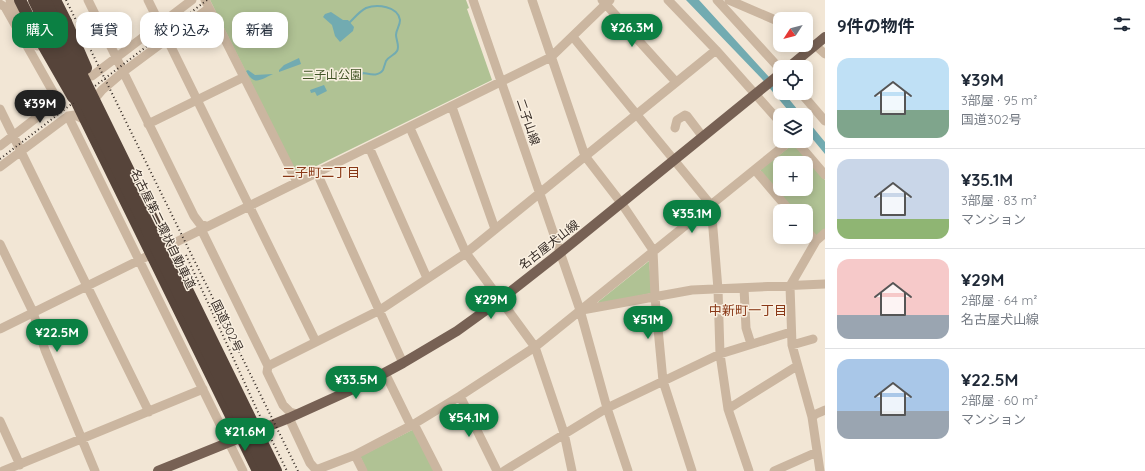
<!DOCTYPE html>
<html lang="ja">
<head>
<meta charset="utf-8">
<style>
  :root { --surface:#fff; --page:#f2f2f3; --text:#1f2937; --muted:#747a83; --line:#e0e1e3; --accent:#0b8043 }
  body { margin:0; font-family:Quicksand,"Noto Sans JP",sans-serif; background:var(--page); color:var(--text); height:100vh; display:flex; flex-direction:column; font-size:15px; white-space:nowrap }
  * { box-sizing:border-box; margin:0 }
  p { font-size:13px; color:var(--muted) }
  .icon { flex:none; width:22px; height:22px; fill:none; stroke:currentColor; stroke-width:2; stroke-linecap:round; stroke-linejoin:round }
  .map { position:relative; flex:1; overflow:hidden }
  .details { display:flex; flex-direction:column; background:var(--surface); width:320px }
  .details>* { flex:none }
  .banner { position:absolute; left:12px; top:12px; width:380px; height:36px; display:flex; gap:8px }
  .needle { width:26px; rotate:234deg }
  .buttons { position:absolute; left:773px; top:12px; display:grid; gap:8px }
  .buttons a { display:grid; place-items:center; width:40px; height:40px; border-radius:8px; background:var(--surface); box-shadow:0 2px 10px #0003; font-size:20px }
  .price { position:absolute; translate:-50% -34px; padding:0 9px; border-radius:14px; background:var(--accent); color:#fff; font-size:13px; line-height:26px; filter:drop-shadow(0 1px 2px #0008) }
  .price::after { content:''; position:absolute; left:50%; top:24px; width:12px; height:9px; margin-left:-6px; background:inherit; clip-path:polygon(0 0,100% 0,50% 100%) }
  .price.on { background:#222; color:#fff }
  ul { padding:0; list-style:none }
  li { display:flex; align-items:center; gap:12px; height:100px; padding:0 12px }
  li+li { border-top:1px solid var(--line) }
  li span { display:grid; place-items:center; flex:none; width:112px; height:80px; border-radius:12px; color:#555 }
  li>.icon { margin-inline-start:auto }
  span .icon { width:48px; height:48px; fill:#fffc; stroke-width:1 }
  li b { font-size:17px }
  h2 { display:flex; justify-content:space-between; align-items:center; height:48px; padding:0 12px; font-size:17px }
  .tag { padding:0 14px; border-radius:12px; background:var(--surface); box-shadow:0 2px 10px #0003; font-size:14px; line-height:36px }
  .tag.on { background:var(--accent); color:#fff }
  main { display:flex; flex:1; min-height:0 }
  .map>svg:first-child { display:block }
  .green { fill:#b0c294; fill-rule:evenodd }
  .water { fill:#72abb1 }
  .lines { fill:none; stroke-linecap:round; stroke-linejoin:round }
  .stream { stroke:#72abb1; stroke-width:2 }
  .minor { stroke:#cbb6a0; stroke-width:9 }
  .major { stroke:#776154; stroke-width:10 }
  .highway { stroke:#56443a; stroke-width:12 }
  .rail { stroke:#342a24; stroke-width:2; stroke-dasharray:1 3; stroke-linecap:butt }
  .highway-bridge { stroke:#56443a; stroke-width:12 }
  .labels { text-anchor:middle; stroke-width:3; stroke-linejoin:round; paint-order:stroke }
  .park-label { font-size:12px; fill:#415426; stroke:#faf0e1 }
  .street-label { font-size:12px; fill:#342a24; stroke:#faf0e1 }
  .neighbourhood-label { font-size:13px; fill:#893817; stroke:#faf0e1 }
</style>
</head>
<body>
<main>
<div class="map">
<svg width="825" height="471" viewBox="0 0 825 471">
  <rect width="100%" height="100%" fill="#f2e6d5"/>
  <path class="green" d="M 210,0 L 466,0 L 469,8 L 467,9 L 492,80 L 300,174 L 296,173 Z
    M 792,145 L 795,145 L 825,180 L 825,229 L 818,236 L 814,235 L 806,226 L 806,211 L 793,211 L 760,170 ZM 780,163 L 806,163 L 806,189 L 780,189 Z
    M 649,261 L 652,293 L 599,304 L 598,302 Z
    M 412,430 L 414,430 L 435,471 L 367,471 L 361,458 L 361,456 Z"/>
  <path class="water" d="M 686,0 L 699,0 L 779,88 L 780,93 L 784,93 L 802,115 L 792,115 L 762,79 Z
    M 331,12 L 343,20 L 348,20 L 354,27 L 353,31 L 340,42 L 335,36 L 332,25 L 323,17 L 325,14 Z
    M 299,58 L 301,64 L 279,72 L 279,70 L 284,65 Z
    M 248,70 L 255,75 L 273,74 C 260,80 254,86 246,71 Z
    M 324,85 L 327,91 L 317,96 L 315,92 L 311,93 L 310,90 Z
    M 806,119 L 825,142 L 825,154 L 806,131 Z"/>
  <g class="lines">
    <path class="stream" d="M 350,22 C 355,17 360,11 366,8 C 377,4 398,6 400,20 C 400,26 396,30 396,35 C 396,40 400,46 397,51 C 395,55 389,56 386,61 C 385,64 384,67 383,70 C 378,77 370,74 363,73 L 358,78"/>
    <path class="minor" d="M 10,0 L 37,46
      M 88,0 L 194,216 L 200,224 L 206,226
      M 148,0 L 316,342
      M 205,0 L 297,182
      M 473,0 L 580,310 L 607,408 L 628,471
      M 532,0 L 585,156 L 622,204 L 653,250 L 655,297 L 663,381 L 692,471
      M 602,0 L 676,82
      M 668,0 L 716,50 L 780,122
      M 717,0 L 780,69
      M 729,0 L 780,22
      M 0,4 L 5,7 L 57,99 L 54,104 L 0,146
      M 573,37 L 711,205 L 718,289 L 720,354 L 728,409 L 749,471
      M 815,45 L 825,54
      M 87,76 L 92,76 L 192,0
      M 801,93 L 825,121
      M 97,96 L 102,90 L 123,72 L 209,8
      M 452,107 L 495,229
      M 0,109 L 149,412
      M 68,116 L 243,471
      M 148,124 L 244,77
      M 410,128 L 466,253 L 535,347 L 564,433 L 572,471
      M 675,128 L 677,120 L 685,115 L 687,116 L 703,137
      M 796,141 L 825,175
      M 369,147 L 427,278
      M 0,167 L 68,116 L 75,115 L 85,120
      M 755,170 L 790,211
      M 317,173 L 403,363
      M 201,229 L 268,366 L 267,372 L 283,405 L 290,412 L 297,414
      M 806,230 L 816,241
      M 0,244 L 33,312 L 45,350 L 95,471
      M 744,288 L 746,328 L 751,344
      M 582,310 L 692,290 L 825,284
      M 0,329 L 551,57 L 610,0
      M 792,345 L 813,339
      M 268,366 L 380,310 L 466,253 L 716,50
      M 385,373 L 411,426
      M 460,396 L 497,471
      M 728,409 L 797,366
      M 812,417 L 816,414 L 825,410
      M 289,418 L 310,463 L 317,471
      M 0,421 L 20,465
      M 414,424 L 438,471
      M 355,455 L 363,471
      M 316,470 L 355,455 L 414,424 L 460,396 L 535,347 L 790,141
      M 3,471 L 203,389
      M 504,471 L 607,408 L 720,354 L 791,332
      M 774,471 L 817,452
      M 820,471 L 812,417 L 792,345 L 790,286 L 816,241 L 825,233"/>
    <path class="major" d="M 789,67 L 825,37
      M 158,471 L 289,418 L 362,385 L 403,363 L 457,331 L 500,300 L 561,252 L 780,74"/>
    <path class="highway" d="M 55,0 L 66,22
      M 70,88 L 258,471"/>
    <path class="rail" d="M 66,0 L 298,471
      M 0,159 L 207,0
      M 186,255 L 258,412 L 287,471"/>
    <path class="highway-bridge" d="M 20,0 L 38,36 L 73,97
      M 34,0 L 266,471
      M 45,0 L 276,471
      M 66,22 L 86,68"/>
  </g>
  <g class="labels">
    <g class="park-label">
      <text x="332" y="79">二子山公園</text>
    </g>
    <g class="street-label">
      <text transform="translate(528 122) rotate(71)" y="4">二子山線</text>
      <text transform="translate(163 229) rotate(64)" y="4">名古屋第二環状自動車道</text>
      <text transform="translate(549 245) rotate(-38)" y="4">名古屋犬山線</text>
      <text transform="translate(227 326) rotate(64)" y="4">国道302号</text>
    </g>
    <g class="neighbourhood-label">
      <text x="321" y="177">二子町二丁目</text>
      <text x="748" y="315">中新町一丁目</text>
    </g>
  </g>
</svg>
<div class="buttons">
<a><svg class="needle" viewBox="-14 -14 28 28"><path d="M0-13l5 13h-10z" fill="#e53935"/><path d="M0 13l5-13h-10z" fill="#747a83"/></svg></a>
<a><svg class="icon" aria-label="locate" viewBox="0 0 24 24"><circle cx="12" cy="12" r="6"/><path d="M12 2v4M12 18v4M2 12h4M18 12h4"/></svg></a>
<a><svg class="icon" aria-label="layers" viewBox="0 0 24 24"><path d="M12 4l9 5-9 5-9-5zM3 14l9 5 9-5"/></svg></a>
<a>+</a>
<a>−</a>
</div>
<b class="price" style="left:632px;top:48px">¥26.3M</b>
<b class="price on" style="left:40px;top:124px">¥39M</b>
<b class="price" style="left:692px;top:234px">¥35.1M</b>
<b class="price" style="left:491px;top:320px">¥29M</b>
<b class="price" style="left:648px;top:340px">¥51M</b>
<b class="price" style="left:57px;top:353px">¥22.5M</b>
<b class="price" style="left:356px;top:400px">¥33.5M</b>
<b class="price" style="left:469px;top:438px">¥54.1M</b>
<b class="price" style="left:245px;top:452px">¥21.6M</b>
<div class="banner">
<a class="tag on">購入</a>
<a class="tag">賃貸</a>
<a class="tag">絞り込み</a>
<a class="tag">新着</a>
</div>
</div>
<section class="details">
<h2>9件の物件<svg class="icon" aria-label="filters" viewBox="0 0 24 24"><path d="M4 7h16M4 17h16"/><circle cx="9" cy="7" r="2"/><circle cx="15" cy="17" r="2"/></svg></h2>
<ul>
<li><span style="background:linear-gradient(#bfe0f5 65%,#7fa58c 0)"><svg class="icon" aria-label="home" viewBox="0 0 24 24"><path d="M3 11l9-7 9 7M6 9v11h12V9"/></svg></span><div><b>¥39M</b><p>3部屋 · 95 m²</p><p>国道302号</p></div></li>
<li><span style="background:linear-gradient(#c9d6e8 75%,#8fb573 0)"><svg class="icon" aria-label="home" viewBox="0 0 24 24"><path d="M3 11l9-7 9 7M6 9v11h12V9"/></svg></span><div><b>¥35.1M</b><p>3部屋 · 83 m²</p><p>マンション</p></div></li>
<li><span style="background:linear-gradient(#f6c9c9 70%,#9aa5b1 0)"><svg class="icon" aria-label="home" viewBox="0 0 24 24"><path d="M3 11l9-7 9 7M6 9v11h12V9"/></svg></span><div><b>¥29M</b><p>2部屋 · 64 m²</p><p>名古屋犬山線</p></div></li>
<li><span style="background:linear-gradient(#a9c7e8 65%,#9aa5b1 0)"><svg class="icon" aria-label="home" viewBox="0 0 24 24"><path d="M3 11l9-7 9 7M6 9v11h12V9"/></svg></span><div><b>¥22.5M</b><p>2部屋 · 60 m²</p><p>マンション</p></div></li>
</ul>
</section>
</main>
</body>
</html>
